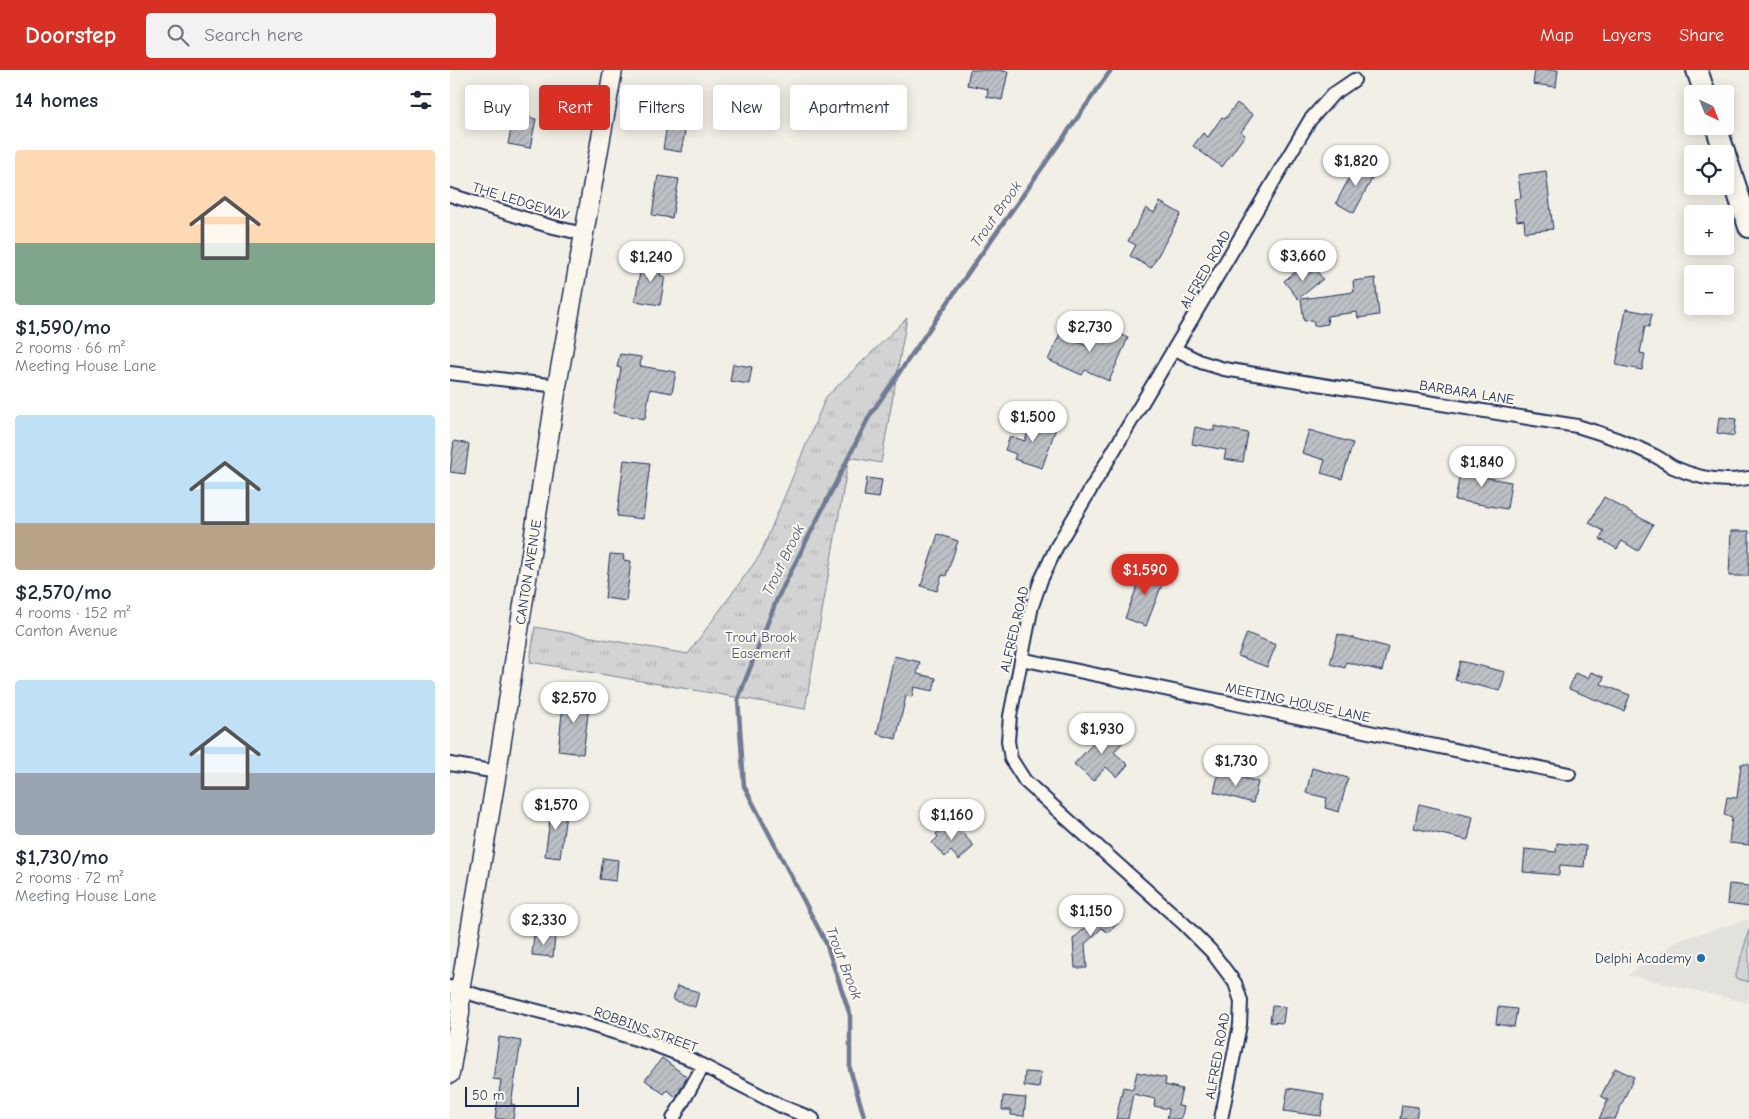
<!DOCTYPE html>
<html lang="en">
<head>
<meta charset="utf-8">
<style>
  :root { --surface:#fff; --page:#f2f2f3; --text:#1f2937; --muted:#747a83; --accent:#d93025 }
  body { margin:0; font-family:"Comic Neue",sans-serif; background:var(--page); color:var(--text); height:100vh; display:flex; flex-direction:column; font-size:19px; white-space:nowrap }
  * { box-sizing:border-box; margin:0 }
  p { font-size:16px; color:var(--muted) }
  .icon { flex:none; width:28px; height:28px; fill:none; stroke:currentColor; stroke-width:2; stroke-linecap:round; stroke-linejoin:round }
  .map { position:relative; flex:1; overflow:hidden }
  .sheet { display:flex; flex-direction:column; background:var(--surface); width:450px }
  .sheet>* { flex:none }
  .hud { position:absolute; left:15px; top:15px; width:475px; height:45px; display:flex; gap:10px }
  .needle { width:32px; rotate:137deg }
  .controls { position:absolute; left:1234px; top:15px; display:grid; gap:10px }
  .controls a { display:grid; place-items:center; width:50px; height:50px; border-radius:5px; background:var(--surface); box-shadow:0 2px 12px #0003; font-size:25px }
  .scale { position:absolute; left:15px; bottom:12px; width:114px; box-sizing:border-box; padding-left:5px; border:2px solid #1b2f5e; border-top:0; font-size:14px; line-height:18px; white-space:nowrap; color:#1b2f5e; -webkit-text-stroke:4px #fbf7ec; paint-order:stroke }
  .price { position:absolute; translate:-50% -42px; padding:0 11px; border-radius:18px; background:#fff; color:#222; font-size:16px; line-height:32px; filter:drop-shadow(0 1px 2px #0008) }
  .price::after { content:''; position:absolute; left:50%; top:30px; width:15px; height:11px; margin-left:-8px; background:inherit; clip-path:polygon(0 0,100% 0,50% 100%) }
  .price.current { background:var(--accent); color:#fff }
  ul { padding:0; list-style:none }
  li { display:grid; align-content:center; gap:10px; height:265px; padding:0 15px }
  li span { display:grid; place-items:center; height:155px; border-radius:5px; color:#555 }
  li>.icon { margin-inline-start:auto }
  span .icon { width:90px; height:90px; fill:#fffc; stroke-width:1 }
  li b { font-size:21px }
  h2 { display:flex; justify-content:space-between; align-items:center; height:60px; padding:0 15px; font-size:21px }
  .pill { padding:0 18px; border-radius:5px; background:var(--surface); box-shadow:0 2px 12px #0003; font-size:18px; line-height:45px }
  .pill.current { background:var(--accent); color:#fff }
  header { display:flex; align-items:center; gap:30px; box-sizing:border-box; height:70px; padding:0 25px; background:var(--accent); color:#fff }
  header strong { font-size:24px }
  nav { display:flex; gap:28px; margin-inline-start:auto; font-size:18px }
  .search { width:350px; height:45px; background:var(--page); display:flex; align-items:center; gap:12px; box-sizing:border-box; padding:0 18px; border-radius:5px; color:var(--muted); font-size:19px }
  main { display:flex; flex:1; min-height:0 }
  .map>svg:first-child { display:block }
  .built { fill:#e2e1dc }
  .park { fill:url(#park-tufts); stroke:#768198 }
  .pitch { fill:#d2d3d2; stroke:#768198 }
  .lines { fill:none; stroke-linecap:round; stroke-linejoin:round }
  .stream { stroke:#707b93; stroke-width:4.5 }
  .building { fill:url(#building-hatch); stroke:#1b2f5e }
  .minor-casing { stroke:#1b2f5e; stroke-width:16 }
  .secondary-casing { stroke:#1b2f5e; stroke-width:21 }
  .trunk-casing { stroke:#1b2f5e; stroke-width:24 }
  .minor { stroke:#fbf7ec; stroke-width:12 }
  .secondary { stroke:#fbf7ec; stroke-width:18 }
  .trunk { stroke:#fbf7ec; stroke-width:20 }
  .poi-dot { fill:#1f6fb2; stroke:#fbf7ec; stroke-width:2 }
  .labels { text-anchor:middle; stroke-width:4; stroke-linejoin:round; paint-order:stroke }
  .street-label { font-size:14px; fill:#1b2f5e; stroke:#fbf7ec }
  .park-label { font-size:14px; fill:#49587b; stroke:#fbf7ec }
  .poi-label { font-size:14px; fill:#1b2f5e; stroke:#fbf7ec; text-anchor:end }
  .water-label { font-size:15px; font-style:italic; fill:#465579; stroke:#fbf7ec }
</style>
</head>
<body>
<header>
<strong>Doorstep</strong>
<div class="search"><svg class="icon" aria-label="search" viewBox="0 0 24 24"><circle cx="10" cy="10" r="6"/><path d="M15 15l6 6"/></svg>Search here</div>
<nav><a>Map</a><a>Layers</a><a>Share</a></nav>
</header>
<main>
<section class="sheet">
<h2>14 homes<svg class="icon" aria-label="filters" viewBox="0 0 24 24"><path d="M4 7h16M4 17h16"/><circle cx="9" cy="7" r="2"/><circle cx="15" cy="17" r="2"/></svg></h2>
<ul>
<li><span style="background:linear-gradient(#ffd9b3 60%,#7fa58c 0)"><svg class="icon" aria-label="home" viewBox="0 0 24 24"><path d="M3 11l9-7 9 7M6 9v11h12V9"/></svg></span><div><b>$1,590/mo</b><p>2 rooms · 66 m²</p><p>Meeting House Lane</p></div></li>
<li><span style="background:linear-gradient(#bfe0f5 70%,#b9a48a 0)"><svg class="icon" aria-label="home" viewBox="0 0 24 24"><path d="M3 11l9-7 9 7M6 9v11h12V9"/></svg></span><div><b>$2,570/mo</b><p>4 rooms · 152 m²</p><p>Canton Avenue</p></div></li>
<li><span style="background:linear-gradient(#bfe0f5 60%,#9aa5b1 0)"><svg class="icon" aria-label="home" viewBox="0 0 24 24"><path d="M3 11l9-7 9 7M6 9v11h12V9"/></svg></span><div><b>$1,730/mo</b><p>2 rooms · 72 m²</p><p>Meeting House Lane</p></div></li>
</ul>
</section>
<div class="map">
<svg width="1299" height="1049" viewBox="0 0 1299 1049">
  <defs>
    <pattern id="park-tufts" width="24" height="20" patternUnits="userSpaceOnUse" patternTransform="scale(1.25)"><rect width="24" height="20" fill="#d2d3d2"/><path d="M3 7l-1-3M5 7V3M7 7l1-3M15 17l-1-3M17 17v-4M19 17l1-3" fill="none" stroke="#b4b5b7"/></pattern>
    <pattern id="building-hatch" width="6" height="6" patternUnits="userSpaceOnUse" patternTransform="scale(1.25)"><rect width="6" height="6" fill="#bdc0c4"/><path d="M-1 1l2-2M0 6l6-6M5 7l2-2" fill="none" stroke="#a2a5ab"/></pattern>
  </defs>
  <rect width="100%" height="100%" fill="#f2efe6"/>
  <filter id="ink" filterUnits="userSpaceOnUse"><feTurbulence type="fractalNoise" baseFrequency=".02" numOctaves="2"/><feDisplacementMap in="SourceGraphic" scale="10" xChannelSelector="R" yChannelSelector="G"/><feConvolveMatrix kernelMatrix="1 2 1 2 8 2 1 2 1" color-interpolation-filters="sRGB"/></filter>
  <g filter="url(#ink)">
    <path class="built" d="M 1299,849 L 1299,933 L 1178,905 L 1226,871 Z"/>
    <path class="park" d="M 457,248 L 431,393 L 399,387 L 355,639 L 80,592 L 85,557 L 238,584 L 310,485 L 376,327 Z"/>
    <path class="pitch" d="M 1299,860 L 1299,912 L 1285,908 Z"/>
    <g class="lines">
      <path class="stream" d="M 414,1046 L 400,999 L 400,945 L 376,873 L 294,716 L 288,629 L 327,529 L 420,345 L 525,193 L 661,0"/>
    </g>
    <path class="building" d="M 520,0 L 548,0 L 558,2 L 552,30 L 537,27 L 538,19 L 517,15 Z
      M 1085,0 L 1108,0 L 1106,17 L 1083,14 Z
      M 787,33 L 803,45 L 791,62 L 795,65 L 772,97 L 743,76 L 753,63 L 758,67 L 772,47 L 775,49 Z
      M 220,37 L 239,40 L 231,82 L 213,79 Z
      M 64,45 L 86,49 L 80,78 L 58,74 Z
      M 908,91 L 926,101 L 904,143 L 886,133 Z
      M 1096,101 L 1103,159 L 1075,162 L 1074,150 L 1067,151 L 1064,129 L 1071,128 L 1068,105 Z
      M 208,106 L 229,109 L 222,148 L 202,145 Z
      M 710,132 L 731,144 L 701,198 L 680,186 L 686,175 L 678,171 L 696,138 L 704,143 Z
      M 194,190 L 213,193 L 210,206 L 215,206 L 210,235 L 185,231 L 190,202 L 192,202 Z
      M 853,196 L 859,204 L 865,199 L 873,209 L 848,229 L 834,211 Z
      M 925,208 L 929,245 L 908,248 L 907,242 L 877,246 L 878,254 L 864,256 L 863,250 L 854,251 L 851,229 L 904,222 L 903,211 Z
      M 1176,239 L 1202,244 L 1199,257 L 1195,256 L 1190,283 L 1195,284 L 1192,300 L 1166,295 Z
      M 649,255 L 678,268 L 659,311 L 635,300 L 632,305 L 598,290 L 610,264 L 639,277 Z
      M 170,284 L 191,287 L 190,296 L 226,302 L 222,323 L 200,319 L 195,349 L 163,343 L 171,298 L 167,297 Z
      M 283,294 L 302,297 L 299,314 L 280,311 Z
      M 583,347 L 607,355 L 592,398 L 564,389 L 566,384 L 555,380 L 560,366 L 575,371 Z
      M 1269,347 L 1286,349 L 1284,366 L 1267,363 Z
      M 764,356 L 798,363 L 793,392 L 774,389 L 776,380 L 742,374 L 745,357 L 764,361 Z
      M 859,360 L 903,373 L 892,409 L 871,403 L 875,390 L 852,383 Z
      M 4,371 L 19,374 L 15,404 L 0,402 Z
      M 174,390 L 200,393 L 193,449 L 167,446 Z
      M 1012,393 L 1035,398 L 1033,407 L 1061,412 L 1057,439 L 1005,430 Z
      M 417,408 L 432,410 L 429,428 L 414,426 Z
      M 1154,427 L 1203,455 L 1188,481 L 1172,471 L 1167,479 L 1150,469 L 1154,461 L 1139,453 Z
      M 1281,461 L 1299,461 L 1299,506 L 1279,506 Z
      M 488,464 L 508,471 L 496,506 L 492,505 L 487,521 L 471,516 Z
      M 160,484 L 174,485 L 173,490 L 181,491 L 176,531 L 155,528 Z
      M 695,496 L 716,504 L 696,556 L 675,548 Z
      M 797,563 L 826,575 L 817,597 L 788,586 Z
      M 888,564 L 938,577 L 932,601 L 896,592 L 895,598 L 880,594 Z
      M 444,586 L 470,592 L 467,604 L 486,608 L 483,621 L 464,617 L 462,627 L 456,626 L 446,669 L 427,664 Z
      M 1010,591 L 1055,602 L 1050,621 L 1005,610 Z
      M 1141,602 L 1154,607 L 1151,614 L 1180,625 L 1174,641 L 1119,619 L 1125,603 L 1138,608 Z
      M 114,625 L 140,628 L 133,684 L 108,681 Z
      M 654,653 L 674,671 L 664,682 L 678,695 L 667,707 L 656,697 L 643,711 L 624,694 L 650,666 L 646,662 Z
      M 1291,694 L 1299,694 L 1299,775 L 1279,773 L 1282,747 L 1274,745 L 1277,727 L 1287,728 Z
      M 862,698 L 898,708 L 889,742 L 875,738 L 877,728 L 856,723 Z
      M 769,701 L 808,712 L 803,733 L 764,722 Z
      M 969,734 L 1023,747 L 1018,770 L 964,758 Z
      M 102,735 L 117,737 L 110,788 L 95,786 Z
      M 500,750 L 524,776 L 509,790 L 501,781 L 495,787 L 482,773 L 488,767 L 486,764 Z
      M 1107,773 L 1136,776 L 1134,797 L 1110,795 L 1109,805 L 1073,802 L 1075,779 L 1106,782 Z
      M 153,788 L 168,790 L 166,811 L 150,809 Z
      M 1279,814 L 1299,816 L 1299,837 L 1277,834 Z
      M 656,839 L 668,853 L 658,863 L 652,858 L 635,874 L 637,898 L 625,898 L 623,869 Z
      M 84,864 L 105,866 L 103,887 L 82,885 Z
      M 227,916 L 249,922 L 245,937 L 223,930 Z
      M 822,936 L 835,937 L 833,953 L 820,952 Z
      M 1048,937 L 1067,939 L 1064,957 L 1046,954 Z
      M 49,967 L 71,971 L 61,1034 L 65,1035 L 63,1049 L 45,1049 L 51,1010 L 43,1009 Z
      M 212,988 L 237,1007 L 226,1027 L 217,1020 L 214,1024 L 195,1010 Z
      M 1165,998 L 1184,1007 L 1165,1049 L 1149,1049 L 1158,1030 L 1151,1026 Z
      M 575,1002 L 591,1003 L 589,1018 L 574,1016 Z
      M 687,1002 L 716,1008 L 715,1015 L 732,1019 L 728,1036 L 734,1037 L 731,1049 L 717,1049 L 719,1039 L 704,1036 L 705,1029 L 683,1024 L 678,1049 L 666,1049 L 673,1017 L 683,1019 Z
      M 838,1018 L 874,1024 L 871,1046 L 834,1041 Z
      M 553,1026 L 576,1028 L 574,1046 L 561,1045 L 561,1040 L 552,1040 Z
      M 952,1035 L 968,1037 L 966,1049 L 950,1049 Z"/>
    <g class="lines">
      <defs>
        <path id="minor" d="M 0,125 L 99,156 L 134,164
          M 725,279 L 751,292 L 774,299 L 1127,356 C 1151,363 1181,374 1203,385 C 1210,388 1216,393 1223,397 C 1247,408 1273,413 1299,408
          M 0,303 L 107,316
          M 571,589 L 1119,704
          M 0,694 L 47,702
          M 0,917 L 32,927 L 131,952 L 202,974 L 238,988 L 331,1036 L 363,1049
          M 223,1049 L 253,996
          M 771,1049 L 790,955 L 791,931 L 785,913 L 761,881 L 734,854 L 575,711 L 561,689 L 558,671 L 560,646 L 582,536 L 591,510 L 607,476 L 860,50 L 882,25 L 904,10"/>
        <path id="secondary" d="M 0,1004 L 10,943 L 10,920 L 47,702 L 107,316 L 163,0"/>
        <path id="trunk" d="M 1247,0 L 1255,24
          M 1266,56 L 1275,84
          M 1275,84 L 1299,157"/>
      </defs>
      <use href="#minor" class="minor-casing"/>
      <use href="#secondary" class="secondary-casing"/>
      <use href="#trunk" class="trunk-casing"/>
      <use href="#minor" class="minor"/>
      <use href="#secondary" class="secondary"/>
      <use href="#trunk" class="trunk"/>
    </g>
  </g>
  <circle class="poi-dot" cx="1251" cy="888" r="5"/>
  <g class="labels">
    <g class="street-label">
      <text transform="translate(71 131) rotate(17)" y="5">THE LEDGEWAY</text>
      <text transform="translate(755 199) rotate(-60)" y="5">ALFRED ROAD</text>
      <text transform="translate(1017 322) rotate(9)" y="5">BARBARA LANE</text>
      <text transform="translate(78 502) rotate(-81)" y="5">CANTON AVENUE</text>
      <text transform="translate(564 559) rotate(-77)" y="5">ALFRED ROAD</text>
      <text transform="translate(848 632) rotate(12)" y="5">MEETING HOUSE LANE</text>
      <text transform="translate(196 959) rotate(20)" y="5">ROBBINS STREET</text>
      <text transform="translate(767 986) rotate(-80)" y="5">ALFRED ROAD</text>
    </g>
    <g class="park-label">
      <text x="311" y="572">Trout Brook<tspan x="311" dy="16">Easement</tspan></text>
    </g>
    <g class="poi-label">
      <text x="1241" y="893">Delphi Academy</text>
    </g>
    <g class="water-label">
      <text transform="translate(546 144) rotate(-55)" y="5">Trout Brook</text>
      <text transform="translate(333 490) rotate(-64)" y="5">Trout Brook</text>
      <text transform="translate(394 893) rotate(69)" y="5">Trout Brook</text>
    </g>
  </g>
</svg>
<div class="controls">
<a><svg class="needle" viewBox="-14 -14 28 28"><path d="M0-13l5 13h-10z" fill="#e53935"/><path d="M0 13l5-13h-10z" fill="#747a83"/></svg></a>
<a><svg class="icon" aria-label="locate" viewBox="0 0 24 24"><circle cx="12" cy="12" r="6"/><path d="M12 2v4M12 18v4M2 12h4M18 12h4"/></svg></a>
<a>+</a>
<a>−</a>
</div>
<div class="scale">50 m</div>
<b class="price" style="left:906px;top:117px">$1,820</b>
<b class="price" style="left:853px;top:212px">$3,660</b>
<b class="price" style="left:201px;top:213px">$1,240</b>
<b class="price" style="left:640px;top:283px">$2,730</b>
<b class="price" style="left:583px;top:373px">$1,500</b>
<b class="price" style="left:1032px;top:418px">$1,840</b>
<b class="price current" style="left:695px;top:526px">$1,590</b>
<b class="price" style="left:124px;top:654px">$2,570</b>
<b class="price" style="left:652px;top:685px">$1,930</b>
<b class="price" style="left:786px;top:717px">$1,730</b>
<b class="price" style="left:106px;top:761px">$1,570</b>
<b class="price" style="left:502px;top:771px">$1,160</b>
<b class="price" style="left:641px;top:867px">$1,150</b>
<b class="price" style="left:94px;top:876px">$2,330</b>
<div class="hud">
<a class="pill">Buy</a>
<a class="pill current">Rent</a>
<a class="pill">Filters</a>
<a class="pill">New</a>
<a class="pill">Apartment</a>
</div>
</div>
</main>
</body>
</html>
